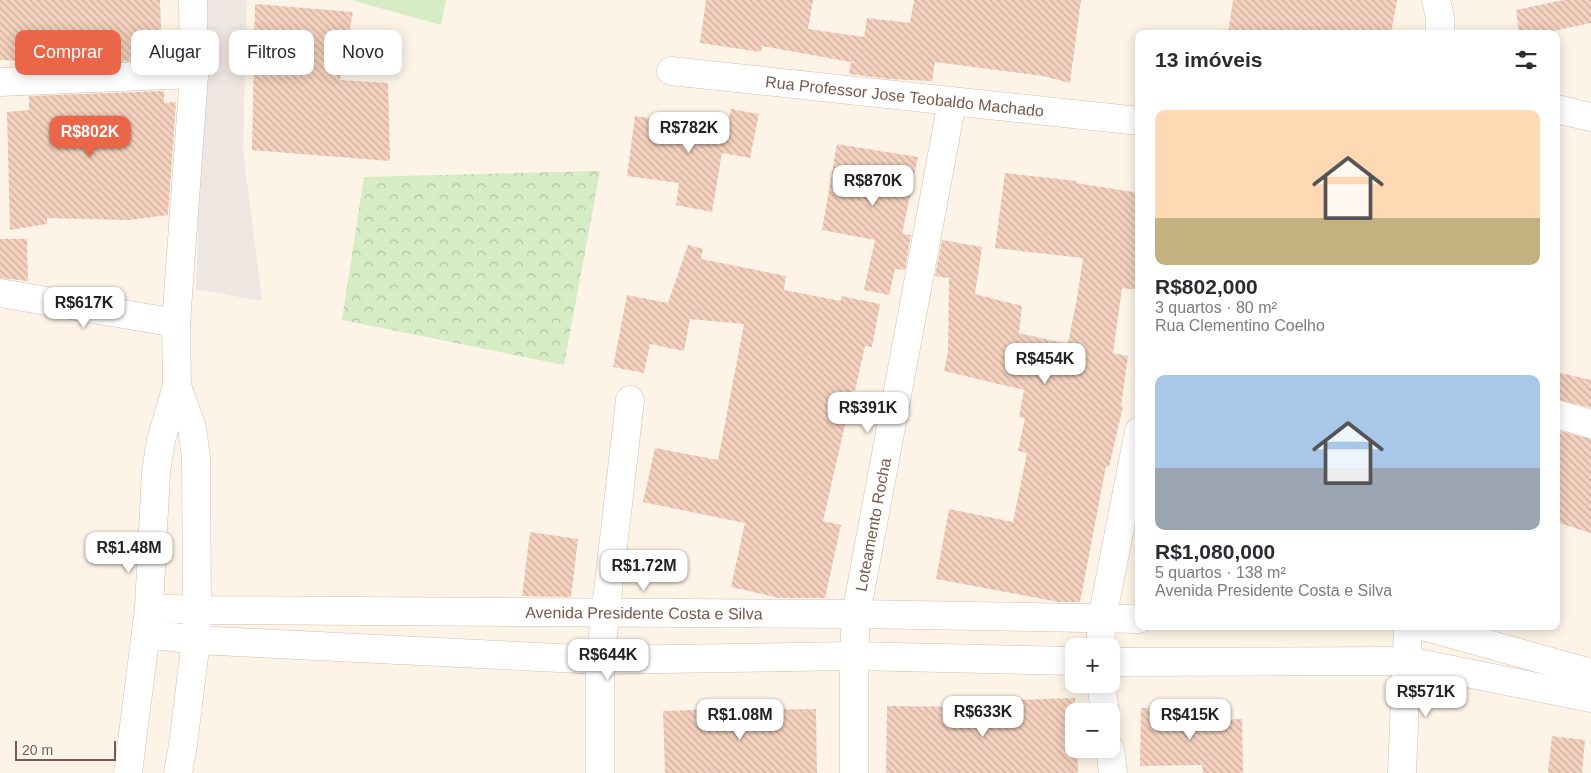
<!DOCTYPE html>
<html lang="pt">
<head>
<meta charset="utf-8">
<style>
  :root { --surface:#fff; --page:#f2f2f3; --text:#2b2b33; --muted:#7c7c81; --accent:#eb6649 }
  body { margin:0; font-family:Arial,sans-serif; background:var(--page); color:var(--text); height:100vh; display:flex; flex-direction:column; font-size:19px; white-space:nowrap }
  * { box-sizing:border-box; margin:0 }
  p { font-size:16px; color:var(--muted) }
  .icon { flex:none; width:28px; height:28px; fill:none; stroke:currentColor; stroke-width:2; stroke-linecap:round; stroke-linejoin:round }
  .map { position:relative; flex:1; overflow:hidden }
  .details { position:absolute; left:1135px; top:30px; width:425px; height:600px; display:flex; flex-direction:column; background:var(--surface); border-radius:10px; box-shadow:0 2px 12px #0003 }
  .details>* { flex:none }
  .top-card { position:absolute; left:15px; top:30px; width:475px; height:45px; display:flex; gap:10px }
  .buttons { position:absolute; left:1065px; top:638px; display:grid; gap:10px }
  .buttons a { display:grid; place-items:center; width:55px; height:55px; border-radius:10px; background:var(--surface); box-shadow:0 2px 12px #0003; font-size:25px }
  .scale { position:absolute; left:15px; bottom:12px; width:101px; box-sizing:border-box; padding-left:5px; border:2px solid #78594a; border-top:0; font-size:14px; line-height:18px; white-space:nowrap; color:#78594a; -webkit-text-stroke:4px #fff8ee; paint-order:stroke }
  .price { position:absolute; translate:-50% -42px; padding:0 11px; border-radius:10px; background:#fff; color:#222; font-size:16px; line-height:32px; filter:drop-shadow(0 1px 2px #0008) }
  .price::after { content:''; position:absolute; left:50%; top:30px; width:15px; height:11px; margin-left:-8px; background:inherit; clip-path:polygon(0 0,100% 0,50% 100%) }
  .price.selected { background:var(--accent); color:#fff }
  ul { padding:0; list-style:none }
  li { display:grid; align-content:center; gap:10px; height:265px; padding:0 20px }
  li span { display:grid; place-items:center; height:155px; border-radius:10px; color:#555 }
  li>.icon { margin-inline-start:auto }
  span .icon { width:90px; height:90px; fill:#fffc; stroke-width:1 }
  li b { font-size:21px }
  h2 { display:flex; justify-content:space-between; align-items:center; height:60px; padding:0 20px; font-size:21px }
  .pill { padding:0 18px; border-radius:10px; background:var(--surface); box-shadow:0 2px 12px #0003; font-size:18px; line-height:45px }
  .pill.selected { background:var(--accent); color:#fff }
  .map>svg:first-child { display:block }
  .industrial { fill:#eee6e1 }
  .grass { fill:#d6ecc5 }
  .forest { fill:url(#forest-crowns) }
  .building { fill:url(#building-back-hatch) }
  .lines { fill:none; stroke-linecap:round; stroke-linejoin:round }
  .minor-casing { stroke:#d2bdaf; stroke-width:29 }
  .minor { stroke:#fff; stroke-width:28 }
  .labels { text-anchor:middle; stroke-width:4; stroke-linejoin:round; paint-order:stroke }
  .street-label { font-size:16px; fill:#78594a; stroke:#fff8ee }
</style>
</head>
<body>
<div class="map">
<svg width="1591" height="773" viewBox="0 0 1591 773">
  <defs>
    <pattern id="forest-crowns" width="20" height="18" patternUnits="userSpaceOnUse" patternTransform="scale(1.25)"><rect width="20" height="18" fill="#d6ecc5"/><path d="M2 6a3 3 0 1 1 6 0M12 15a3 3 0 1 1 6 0" fill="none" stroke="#b2c2a2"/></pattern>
    <pattern id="building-back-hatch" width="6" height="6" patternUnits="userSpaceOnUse" patternTransform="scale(1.25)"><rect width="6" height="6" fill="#f4d1be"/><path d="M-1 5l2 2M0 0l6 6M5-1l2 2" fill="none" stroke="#caad9c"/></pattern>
  </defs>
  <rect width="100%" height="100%" fill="#fdf4e7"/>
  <path class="industrial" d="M 206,0 L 247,0 L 243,150 L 262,301 L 196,289 Z"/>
  <path class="grass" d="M 351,0 L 446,0 L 441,25 Z"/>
  <path class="forest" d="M 600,171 L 564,365 L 342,320 L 364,177 Z"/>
  <path class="building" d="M 0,0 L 160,0 L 162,60 L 29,65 L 29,61 L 0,60 Z
    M 706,0 L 813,0 L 808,29 L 864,37 L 867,18 L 910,23 L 914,0 L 1081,0 L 1070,83 L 1043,76 L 935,62 L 932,81 L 890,79 L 849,74 L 851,62 L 762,46 L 761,52 L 700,43 Z
    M 1233,0 L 1397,0 L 1391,34 L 1228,34 Z
    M 1564,0 L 1591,0 L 1591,23 L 1539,34 L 1519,34 L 1516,10 Z
    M 255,4 L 353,12 L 340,80 L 388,83 L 390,161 L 252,150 Z
    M 164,91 L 164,103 L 176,102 L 168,215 L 129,220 L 47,218 L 47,224 L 10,230 L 7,112 L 29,110 L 29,96 Z
    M 731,109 L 759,114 L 750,158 L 722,153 L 712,212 L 676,205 L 679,183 L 627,176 L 635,116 L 689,124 L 727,126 Z
    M 837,144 L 918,157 L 902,234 L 911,235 L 905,270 L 895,269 L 889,295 L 864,290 L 875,240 L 822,230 Z
    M 1005,173 L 1077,181 L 1076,183 L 1139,193 L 1139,290 L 1122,288 L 1113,353 L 1128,356 L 1121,406 L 1123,407 L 1109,467 L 1106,466 L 1080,602 L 1059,602 L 936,579 L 949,509 L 1013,522 L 1027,453 L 1018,451 L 1025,418 L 1019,417 L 1024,390 L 944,371 L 948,352 L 949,278 L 935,276 L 942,240 L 982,247 L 975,294 L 1022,306 L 1019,333 L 1068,344 L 1078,292 L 1083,258 L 995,248 Z
    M 0,239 L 27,239 L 28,281 L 0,278 Z
    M 688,245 L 703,249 L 701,259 L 786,276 L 784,290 L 841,301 L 841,296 L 880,304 L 872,347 L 865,346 L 855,391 L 853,390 L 823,521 L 841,525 L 825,598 L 779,598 L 731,587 L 745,523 L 643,502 L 655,448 L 718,460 L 744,324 L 690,319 L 684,351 L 650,344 L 644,373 L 613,367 L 627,295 L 668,303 Z
    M 1556,372 L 1591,380 L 1591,408 L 1556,399 Z
    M 1556,430 L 1591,439 L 1591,533 L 1556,522 Z
    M 530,532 L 578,539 L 571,597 L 522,596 Z
    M 1075,698 L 1074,749 L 1077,749 L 1078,773 L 886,773 L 887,706 L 983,707 L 983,701 Z
    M 754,708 L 754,710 L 816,709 L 817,773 L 665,773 L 663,711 Z
    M 1141,708 L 1192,708 L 1192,721 L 1242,719 L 1243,773 L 1203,773 L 1202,765 L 1140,766 Z
    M 1552,736 L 1585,740 L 1582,773 L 1548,773 Z"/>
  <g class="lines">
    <defs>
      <g id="minor">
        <path d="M 1436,0 L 1440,17 L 1440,34"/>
        <path id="s1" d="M 671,71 L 1139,121"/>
        <path d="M 0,82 L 194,74"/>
        <path d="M 1556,109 L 1591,117"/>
        <path d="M 0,293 L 176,323"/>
        <path d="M 1556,414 L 1591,424"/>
        <path id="s2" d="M 149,608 L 197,610 L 856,614 L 1139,619"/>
        <path d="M 1423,626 L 1591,673"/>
        <path d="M 146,634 L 196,640 L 600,660 L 854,656 L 1074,661"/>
        <path d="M 1100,646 L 1102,619 L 1139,431"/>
        <path d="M 1111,662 L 1408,661 L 1591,698"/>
        <path d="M 1101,684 L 1105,711"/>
        <path d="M 1110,749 L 1113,773"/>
        <path d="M 128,773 L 149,608 L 156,472 L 161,440 L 177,386"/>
        <path d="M 178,773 L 183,745 L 196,640 L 197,610 L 196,457 L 192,428 L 177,386 L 176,323 L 194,74 L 193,0"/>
        <path d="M 600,773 L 600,660 L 630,400"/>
        <path id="s3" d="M 854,773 L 854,656 L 856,614 L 952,102"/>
        <path d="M 1402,773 L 1408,626"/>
      </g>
    </defs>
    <use href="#minor" class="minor-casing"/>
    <use href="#minor" class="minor"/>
  </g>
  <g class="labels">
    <g class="street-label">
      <text dy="6" stroke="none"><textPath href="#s1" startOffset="235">Rua Professor Jose Teobaldo Machado</textPath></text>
      <text dy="6" stroke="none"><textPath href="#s3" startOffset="250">Loteamento Rocha</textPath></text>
      <text dy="6" stroke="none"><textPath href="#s2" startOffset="495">Avenida Presidente Costa e Silva</textPath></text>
    </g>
  </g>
</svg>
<div class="buttons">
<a>+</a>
<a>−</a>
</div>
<div class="scale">20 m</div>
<b class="price" style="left:689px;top:154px">R$782K</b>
<b class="price selected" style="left:90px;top:158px">R$802K</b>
<b class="price" style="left:873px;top:207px">R$870K</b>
<b class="price" style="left:84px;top:329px">R$617K</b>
<b class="price" style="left:1045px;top:385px">R$454K</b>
<b class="price" style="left:868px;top:434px">R$391K</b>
<b class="price" style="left:129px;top:574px">R$1.48M</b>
<b class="price" style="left:644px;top:592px">R$1.72M</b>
<b class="price" style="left:608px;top:681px">R$644K</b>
<b class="price" style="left:1426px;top:718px">R$571K</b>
<b class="price" style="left:983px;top:738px">R$633K</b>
<b class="price" style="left:740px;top:741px">R$1.08M</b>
<b class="price" style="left:1190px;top:741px">R$415K</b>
<div class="top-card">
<a class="pill selected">Comprar</a>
<a class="pill">Alugar</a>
<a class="pill">Filtros</a>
<a class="pill">Novo</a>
</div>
<section class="details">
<h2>13 imóveis<svg class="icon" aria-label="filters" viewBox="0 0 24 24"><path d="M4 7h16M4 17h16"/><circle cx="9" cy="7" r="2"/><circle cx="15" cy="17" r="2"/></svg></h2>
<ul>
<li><span style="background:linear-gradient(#ffd9b3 70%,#c2b280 0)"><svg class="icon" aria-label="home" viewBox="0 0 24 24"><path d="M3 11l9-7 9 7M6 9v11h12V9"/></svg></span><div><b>R$802,000</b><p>3 quartos · 80 m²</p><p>Rua Clementino Coelho</p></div></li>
<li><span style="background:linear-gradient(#a9c7e8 60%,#9aa5b1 0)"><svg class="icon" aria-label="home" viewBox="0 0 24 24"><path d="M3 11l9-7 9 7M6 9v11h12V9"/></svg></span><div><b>R$1,080,000</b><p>5 quartos · 138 m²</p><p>Avenida Presidente Costa e Silva</p></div></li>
</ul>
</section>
</div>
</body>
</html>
